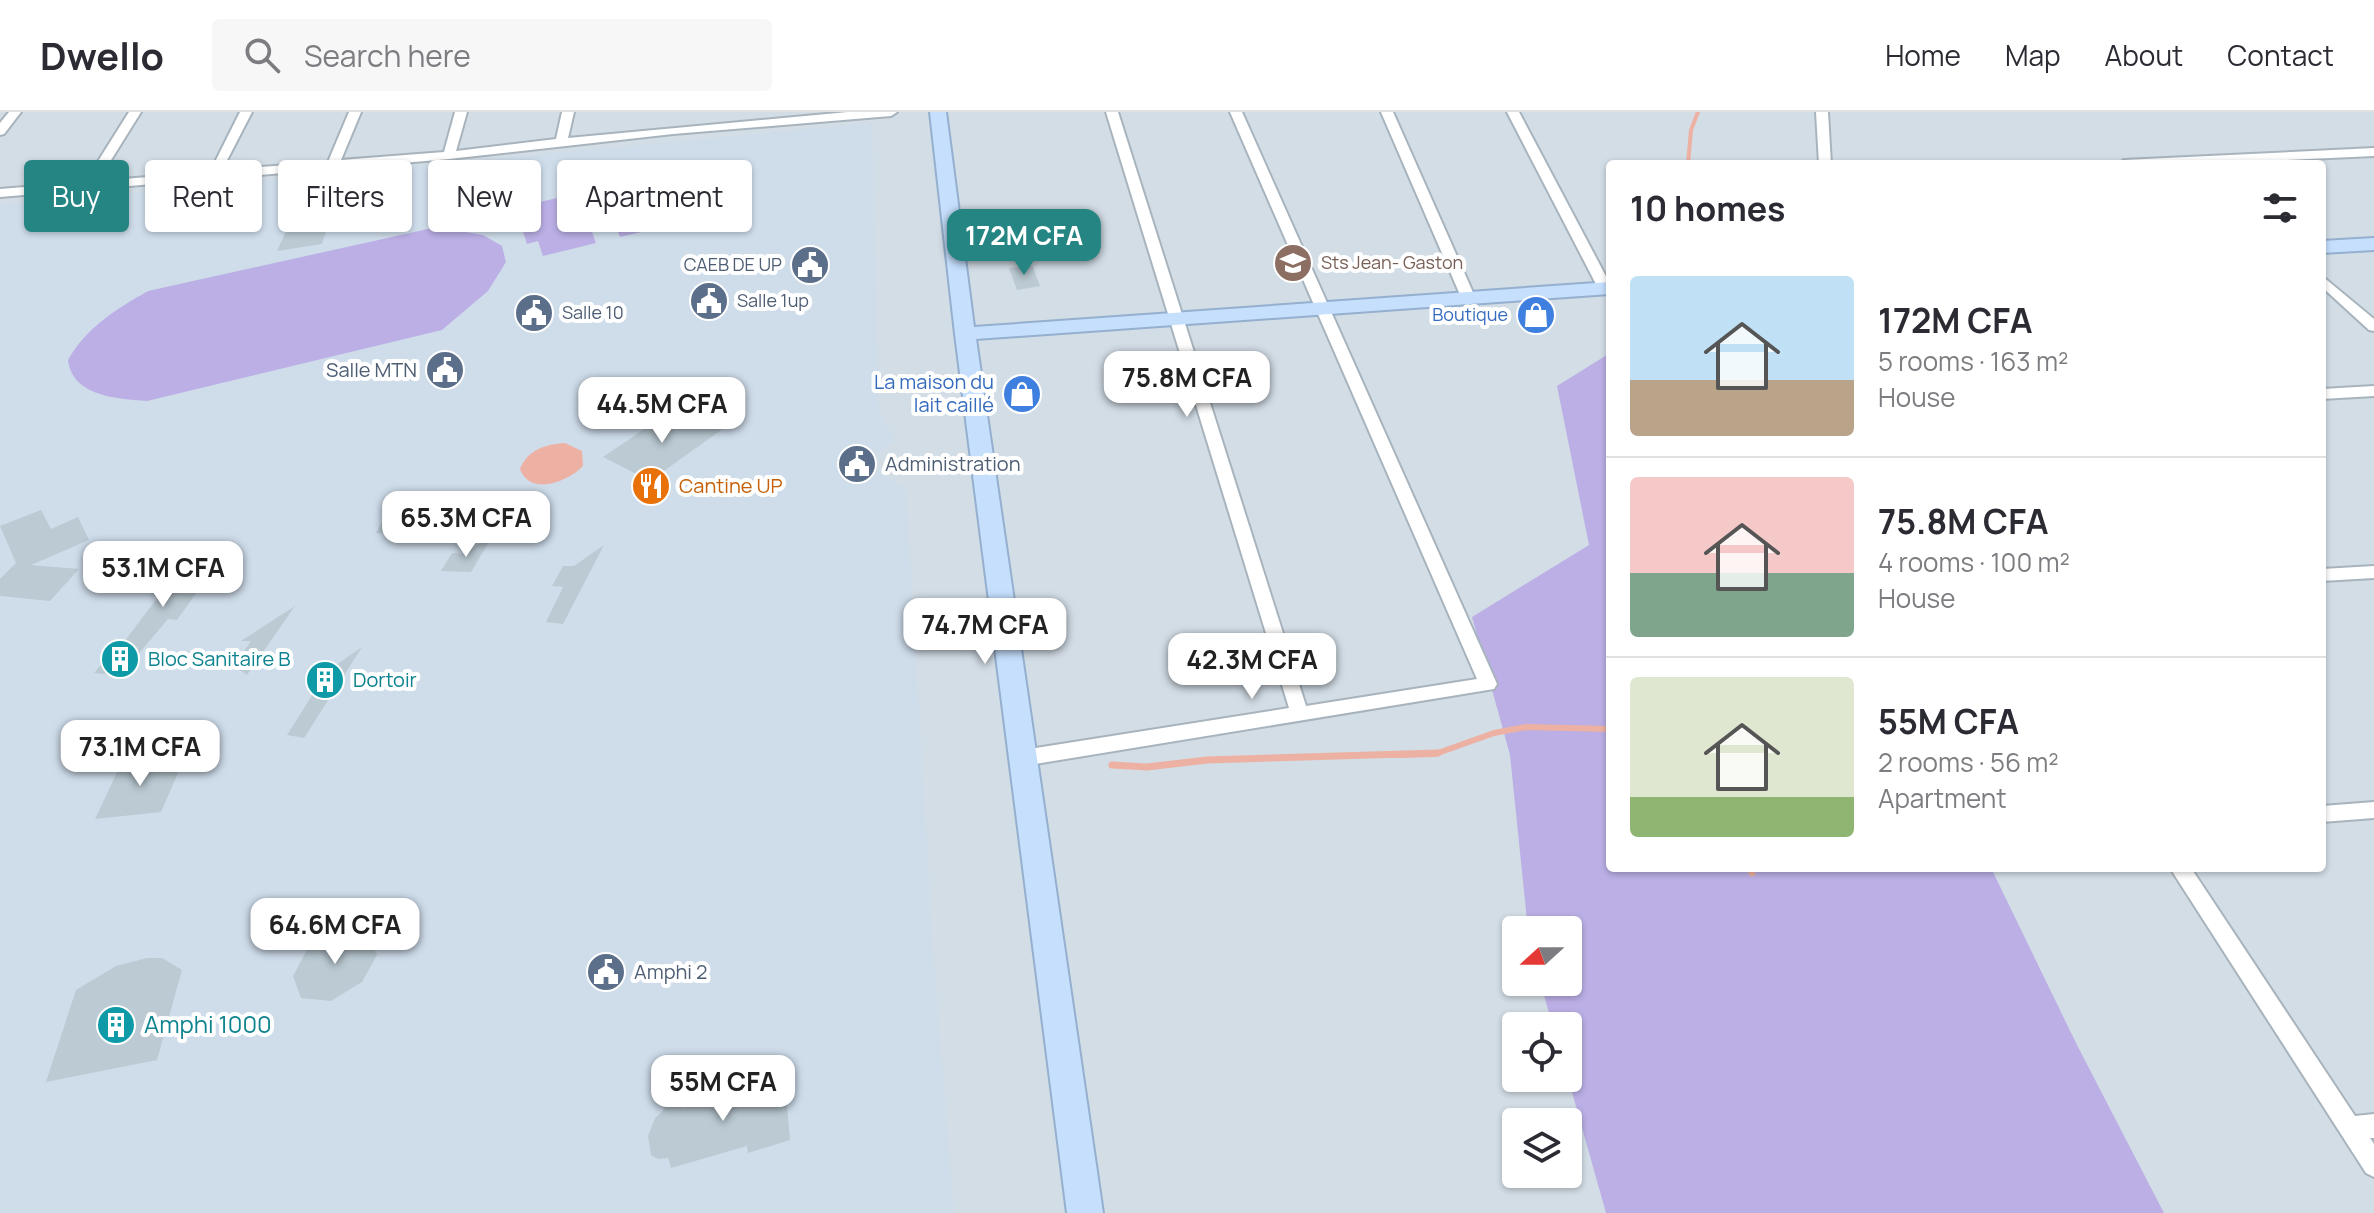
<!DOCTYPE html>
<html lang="en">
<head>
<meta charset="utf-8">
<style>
  :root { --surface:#fff; --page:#f7f7f7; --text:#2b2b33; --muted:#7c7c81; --line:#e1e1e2; --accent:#248582 }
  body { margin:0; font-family:Manrope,sans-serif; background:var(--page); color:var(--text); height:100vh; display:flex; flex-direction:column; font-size:30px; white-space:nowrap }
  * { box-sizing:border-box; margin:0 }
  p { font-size:26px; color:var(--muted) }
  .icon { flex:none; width:44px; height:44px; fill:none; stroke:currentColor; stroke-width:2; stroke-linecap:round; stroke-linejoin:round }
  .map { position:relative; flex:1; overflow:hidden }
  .drawer { position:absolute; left:1606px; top:48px; width:720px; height:712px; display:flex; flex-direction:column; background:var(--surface); border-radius:8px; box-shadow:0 2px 6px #0004 }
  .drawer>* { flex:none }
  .guide { position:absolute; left:24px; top:48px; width:760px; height:72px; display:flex; gap:16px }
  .needle { width:52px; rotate:249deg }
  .buttons { position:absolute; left:1502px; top:804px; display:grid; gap:16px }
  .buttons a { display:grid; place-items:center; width:80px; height:80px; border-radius:8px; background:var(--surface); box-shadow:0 2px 6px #0004; font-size:40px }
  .price { position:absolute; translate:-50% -68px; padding:0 18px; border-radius:16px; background:#fff; color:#222; font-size:26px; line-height:52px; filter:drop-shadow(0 2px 4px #0008) }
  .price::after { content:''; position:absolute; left:50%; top:48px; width:24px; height:18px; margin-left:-12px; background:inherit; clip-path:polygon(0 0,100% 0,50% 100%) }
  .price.active { background:var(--accent); color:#fff }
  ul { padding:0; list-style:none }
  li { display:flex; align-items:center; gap:24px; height:200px; padding:0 24px }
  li+li { border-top:2px solid var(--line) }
  li span { display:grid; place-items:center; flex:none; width:224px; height:160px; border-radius:8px; color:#555 }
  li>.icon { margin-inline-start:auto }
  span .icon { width:96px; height:96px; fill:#fffc; stroke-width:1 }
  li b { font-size:34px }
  h2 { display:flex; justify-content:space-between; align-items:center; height:96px; padding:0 24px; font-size:34px }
  .tag { padding:0 28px; border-radius:8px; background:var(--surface); box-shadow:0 2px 6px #0004; font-size:28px; line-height:72px }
  .tag.active { background:var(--accent); color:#fff }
  header { display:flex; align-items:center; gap:48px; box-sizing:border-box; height:112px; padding:0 40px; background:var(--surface); border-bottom:2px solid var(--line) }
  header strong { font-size:38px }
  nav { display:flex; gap:44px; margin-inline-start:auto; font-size:28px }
  .search { width:560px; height:72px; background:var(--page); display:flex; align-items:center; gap:20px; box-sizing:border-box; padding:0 28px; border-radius:8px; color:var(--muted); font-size:30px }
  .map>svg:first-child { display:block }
  .residential { fill:#d3dde6; fill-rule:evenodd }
  .education { fill:#cfddeb }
  .green { fill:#bbafe5 }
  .water { fill:#edb1a3 }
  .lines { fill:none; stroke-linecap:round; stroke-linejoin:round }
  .stream-far2 { stroke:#edb1a3; stroke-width:4 }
  .stream-far1 { stroke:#edb1a3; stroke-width:6 }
  .stream { stroke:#edb1a3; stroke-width:7 }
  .building { fill:#bbcad3 }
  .street-casing { stroke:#a8b4bd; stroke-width:4 }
  .secondary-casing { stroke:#94b0ce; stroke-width:4 }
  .street { fill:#fff; fill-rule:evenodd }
  .secondary { fill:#c5dffd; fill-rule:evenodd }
  .labels { text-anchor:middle; stroke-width:8; stroke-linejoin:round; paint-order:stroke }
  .far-education-label { font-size:18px; fill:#785e54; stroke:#fff; text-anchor:start }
  .far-service-label { font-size:18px; fill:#4e5e75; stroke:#fff; text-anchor:start }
  .far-shop-label { font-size:18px; fill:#366cbe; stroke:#fff; text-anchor:end }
  .service-label { font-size:20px; fill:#4e5e75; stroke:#fff; text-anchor:start }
  .shop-label { font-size:20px; fill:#366cbe; stroke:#fff; text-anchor:end }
  .food-label { font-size:20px; fill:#c56008; stroke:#fff; text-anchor:start }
  .culture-label { font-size:20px; fill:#0d838f; stroke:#fff; text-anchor:start }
  .near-culture-label { font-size:24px; fill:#0d838f; stroke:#fff; text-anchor:start }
</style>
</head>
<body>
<header>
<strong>Dwello</strong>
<div class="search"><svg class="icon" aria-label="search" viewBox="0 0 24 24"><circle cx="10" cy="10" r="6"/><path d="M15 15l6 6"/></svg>Search here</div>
<nav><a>Home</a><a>Map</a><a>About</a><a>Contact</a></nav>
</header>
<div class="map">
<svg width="2374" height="1101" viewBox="0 0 2374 1101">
  <rect width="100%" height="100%" fill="#e5ecf2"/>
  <path class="residential" d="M 0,0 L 2374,0 L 2374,1101 L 0,1101 ZM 1610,52 L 2322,52 L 2322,756 L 1610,756 ZM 1516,818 L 1568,818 L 1568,870 L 1516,870 ZM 1516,914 L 1568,914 L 1568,966 L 1516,966 ZM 1516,1010 L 1568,1010 L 1568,1062 L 1516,1062 Z"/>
  <path class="education" d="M 872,11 L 879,300 L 896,328 L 862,352 L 906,376 L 933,836 L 954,1101 L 0,1101 L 0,93 Z"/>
  <path class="green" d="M 574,82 L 579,96 L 593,93 L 601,114 L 591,117 L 596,131 L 543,144 L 538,129 L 527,132 L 520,110 L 531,107 L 527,93 Z
    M 642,89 L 654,117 L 620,125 L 609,97 Z
    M 437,115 L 483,123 L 502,134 L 506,150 L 488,179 L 442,218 L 147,289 C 117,287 72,284 68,248 C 86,216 116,197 148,179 Z
    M 1610,241 L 1610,756 L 1991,756 L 2077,933 L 2164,1101 L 1606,1101 L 1568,966 L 1568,914 L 1553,914 L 1540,870 L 1568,870 L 1568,818 L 1528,818 L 1510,643 L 1472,505 L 1589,433 L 1557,274 Z"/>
  <path class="water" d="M 565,331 L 582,339 L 583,354 C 569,369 530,385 520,357 C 527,338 546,332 565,331 Z"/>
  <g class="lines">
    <path class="stream-far2" d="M 1688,52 L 1691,18 L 1698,0"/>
    <path class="stream-far1" d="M 1395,643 L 1435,642 L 1494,621 L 1526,615 L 1610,617"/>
    <path class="stream" d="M 1112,653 L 1147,655 L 1207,648 L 1438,641
      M 1750,756 L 1752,761"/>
  </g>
  <path class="building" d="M 343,65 L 322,132 L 277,139 L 309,68 Z
    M 1032,153 L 1040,174 L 1017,178 L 1009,156 Z
    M 668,301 L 688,312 L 700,303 L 724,316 L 650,369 L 603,345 Z
    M 41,398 L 51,417 L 78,405 L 89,428 L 31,453 L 79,457 L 50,489 L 0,484 L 0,467 L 16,451 L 0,414 Z
    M 386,402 L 415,404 L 403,422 L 376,421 Z
    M 495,420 L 471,460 L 441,459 L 452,441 L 465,442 Z
    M 604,433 L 563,512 L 546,510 L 563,475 L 552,474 L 563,454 L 574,454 Z
    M 183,441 L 224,442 L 177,508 L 168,507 L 120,564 L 94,561 L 121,530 L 124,530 L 179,457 L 171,457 Z
    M 295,494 L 247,563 L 234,554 L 251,529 L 241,529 Z
    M 362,535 L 304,626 L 287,623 L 318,574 L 307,573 Z
    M 185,645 L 161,700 L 95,707 L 121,652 Z
    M 339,819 L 368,822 L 377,843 L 362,870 L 331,889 L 301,886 L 293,864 L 308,836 Z
    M 147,846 L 162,846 L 182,858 L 157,948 L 46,970 L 76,878 L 116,854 Z
    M 784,960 L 790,1028 L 748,1041 L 747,1034 L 671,1056 L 668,1046 L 658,1047 L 651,1043 L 648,1024 L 655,1006 L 663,999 L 664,989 L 681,984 L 683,996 L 747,977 L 746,970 Z"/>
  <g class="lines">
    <defs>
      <path id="street" d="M 9,0 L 21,0 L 4,22 L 0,23 L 0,11 Z
        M 129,0 L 141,0 L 98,69 L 210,60 L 240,0 L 252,0 L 222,58 L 328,50 L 349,0 L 361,0 L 341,48 L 444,40 L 455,0 L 467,0 L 456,39 L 556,27 L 562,0 L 574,0 L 568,26 L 848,0 L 897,0 L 891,4 L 673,22 L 449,47 L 0,85 L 0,77 L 85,70 Z
        M 1106,0 L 1118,0 L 1306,594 L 1477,567 L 1230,0 L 1242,0 L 1497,572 L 1494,577 L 1023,654 L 1016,651 L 1013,646 L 1016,641 L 1023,638 L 1289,596 Z
        M 1381,0 L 1393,0 L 1475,185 L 1473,188 L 1468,189 L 1461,185 Z
        M 1507,0 L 1519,0 L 1610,172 L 1610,179 L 1600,179 L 1598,176 Z
        M 1816,0 L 1828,0 L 1831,52 L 1819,52 Z
        M 2374,36 L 2374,44 L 2201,52 L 2118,52 L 2124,48 Z
        M 2322,164 L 2374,207 L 2374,219 L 2369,218 L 2322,175 Z
        M 2374,274 L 2374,284 L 2322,287 L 2322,277 Z
        M 2374,454 L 2374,466 L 2322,469 L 2322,457 Z
        M 2374,690 L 2374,706 L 2322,710 L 2322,694 Z
        M 2170,756 L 2191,756 L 2355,1004 L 2374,1002 L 2374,1026 L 2370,1026 L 2374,1032 L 2374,1065 L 2366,1061 Z"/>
      <path id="secondary" d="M 930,0 L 946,0 L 974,215 L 1610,170 L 1610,182 L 976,227 L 1103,1101 L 1067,1101 L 955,222 Z
        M 2374,126 L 2374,138 L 2322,141 L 2322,129 Z"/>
    </defs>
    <use href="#street" class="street-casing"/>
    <use href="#secondary" class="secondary-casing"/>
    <use href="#street" class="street"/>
    <use href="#secondary" class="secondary"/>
  </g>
  <defs>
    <symbol id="school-disc" viewBox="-11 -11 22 22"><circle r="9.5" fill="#8d6e63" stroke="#fff"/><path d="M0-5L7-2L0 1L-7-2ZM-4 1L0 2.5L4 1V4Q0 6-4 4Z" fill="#fff"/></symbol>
    <symbol id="civic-disc" viewBox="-11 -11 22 22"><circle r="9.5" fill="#5c6f8a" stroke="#fff"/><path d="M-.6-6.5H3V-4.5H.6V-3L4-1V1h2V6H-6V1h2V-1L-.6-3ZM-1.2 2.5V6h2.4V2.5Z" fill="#fff"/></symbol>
    <symbol id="shop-disc" viewBox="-11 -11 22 22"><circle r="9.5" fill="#3f7fe0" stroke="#fff"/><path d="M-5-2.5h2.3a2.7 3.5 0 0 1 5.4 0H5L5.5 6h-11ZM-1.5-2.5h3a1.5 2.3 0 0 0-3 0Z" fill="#fff"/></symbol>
    <symbol id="restaurant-disc" viewBox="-11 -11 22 22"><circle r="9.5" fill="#e8710a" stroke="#fff"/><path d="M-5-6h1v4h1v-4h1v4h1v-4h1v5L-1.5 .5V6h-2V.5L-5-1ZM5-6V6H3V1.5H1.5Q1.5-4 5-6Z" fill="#fff"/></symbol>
    <symbol id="building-disc" viewBox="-11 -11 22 22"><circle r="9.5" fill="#0f9aa8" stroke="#fff"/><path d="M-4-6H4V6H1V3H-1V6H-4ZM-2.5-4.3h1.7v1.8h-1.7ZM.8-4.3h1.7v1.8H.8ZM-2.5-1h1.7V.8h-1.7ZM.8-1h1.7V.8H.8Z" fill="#fff"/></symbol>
  </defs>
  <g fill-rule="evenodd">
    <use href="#school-disc" x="1271" y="129" width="44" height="44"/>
    <use href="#civic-disc" x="788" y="131" width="44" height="44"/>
    <use href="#civic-disc" x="687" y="167" width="44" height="44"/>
    <use href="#civic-disc" x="512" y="179" width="44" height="44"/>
    <use href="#shop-disc" x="1514" y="181" width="44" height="44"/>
    <use href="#civic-disc" x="423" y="236" width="44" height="44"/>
    <use href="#shop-disc" x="1000" y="260" width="44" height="44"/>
    <use href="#civic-disc" x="835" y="330" width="44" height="44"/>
    <use href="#restaurant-disc" x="629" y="352" width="44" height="44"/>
    <use href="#building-disc" x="98" y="525" width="44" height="44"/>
    <use href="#building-disc" x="303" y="546" width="44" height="44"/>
    <use href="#civic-disc" x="584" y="838" width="44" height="44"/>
    <use href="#building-disc" x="94" y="891" width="44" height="44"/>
  </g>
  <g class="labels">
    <g class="far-education-label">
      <text x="1321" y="157">Sts Jean- Gaston</text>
    </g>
    <g class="far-service-label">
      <text x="782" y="159" text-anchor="end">CAEB DE UP</text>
      <text x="737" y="195">Salle 1up</text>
      <text x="562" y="207">Salle 10</text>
    </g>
    <g class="far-shop-label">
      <text x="1508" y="209">Boutique</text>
    </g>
    <g class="service-label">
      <text x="417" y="265" text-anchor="end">Salle MTN</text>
      <text x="885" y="359">Administration</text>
      <text x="634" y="867">Amphi 2</text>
    </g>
    <g class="shop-label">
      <text x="994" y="277">La maison du<tspan x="994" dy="23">lait caillé</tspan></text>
    </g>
    <g class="food-label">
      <text x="679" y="381">Cantine UP</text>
    </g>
    <g class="culture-label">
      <text x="148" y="554">Bloc Sanitaire B</text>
      <text x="353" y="575">Dortoir</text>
    </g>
    <g class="near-culture-label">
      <text x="144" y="921">Amphi 1000</text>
    </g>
  </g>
</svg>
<div class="buttons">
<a><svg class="needle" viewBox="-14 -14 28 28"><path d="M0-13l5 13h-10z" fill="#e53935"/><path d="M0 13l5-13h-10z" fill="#7c7c81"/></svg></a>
<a><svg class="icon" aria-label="locate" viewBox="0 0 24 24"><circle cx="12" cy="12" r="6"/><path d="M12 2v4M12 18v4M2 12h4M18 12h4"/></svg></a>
<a><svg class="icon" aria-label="layers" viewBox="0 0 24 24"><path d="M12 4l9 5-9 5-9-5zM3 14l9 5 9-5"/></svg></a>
</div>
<b class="price active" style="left:1024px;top:165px">172M CFA</b>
<b class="price" style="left:1187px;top:307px">75.8M CFA</b>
<b class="price" style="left:662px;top:333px">44.5M CFA</b>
<b class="price" style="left:466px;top:447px">65.3M CFA</b>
<b class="price" style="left:163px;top:497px">53.1M CFA</b>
<b class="price" style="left:985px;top:554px">74.7M CFA</b>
<b class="price" style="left:1252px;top:589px">42.3M CFA</b>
<b class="price" style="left:140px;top:676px">73.1M CFA</b>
<b class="price" style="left:335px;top:854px">64.6M CFA</b>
<b class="price" style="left:723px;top:1011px">55M CFA</b>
<div class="guide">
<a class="tag active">Buy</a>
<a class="tag">Rent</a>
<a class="tag">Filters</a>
<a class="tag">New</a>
<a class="tag">Apartment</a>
</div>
<section class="drawer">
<h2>10 homes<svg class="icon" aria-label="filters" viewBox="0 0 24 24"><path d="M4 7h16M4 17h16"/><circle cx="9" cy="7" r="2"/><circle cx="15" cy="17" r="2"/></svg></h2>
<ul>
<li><span style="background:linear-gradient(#bfe0f5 65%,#b9a48a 0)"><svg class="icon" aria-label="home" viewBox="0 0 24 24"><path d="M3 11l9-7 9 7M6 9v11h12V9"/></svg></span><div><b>172M CFA</b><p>5 rooms · 163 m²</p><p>House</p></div></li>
<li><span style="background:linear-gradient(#f6c9c9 60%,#7fa58c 0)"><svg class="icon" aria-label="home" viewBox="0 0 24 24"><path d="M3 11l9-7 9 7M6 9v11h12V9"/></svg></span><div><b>75.8M CFA</b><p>4 rooms · 100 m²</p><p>House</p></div></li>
<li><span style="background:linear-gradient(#dfe7d0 75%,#8fb573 0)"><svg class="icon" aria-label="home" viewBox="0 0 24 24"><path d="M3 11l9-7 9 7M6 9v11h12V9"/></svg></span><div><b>55M CFA</b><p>2 rooms · 56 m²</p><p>Apartment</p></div></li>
</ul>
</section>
</div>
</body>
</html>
